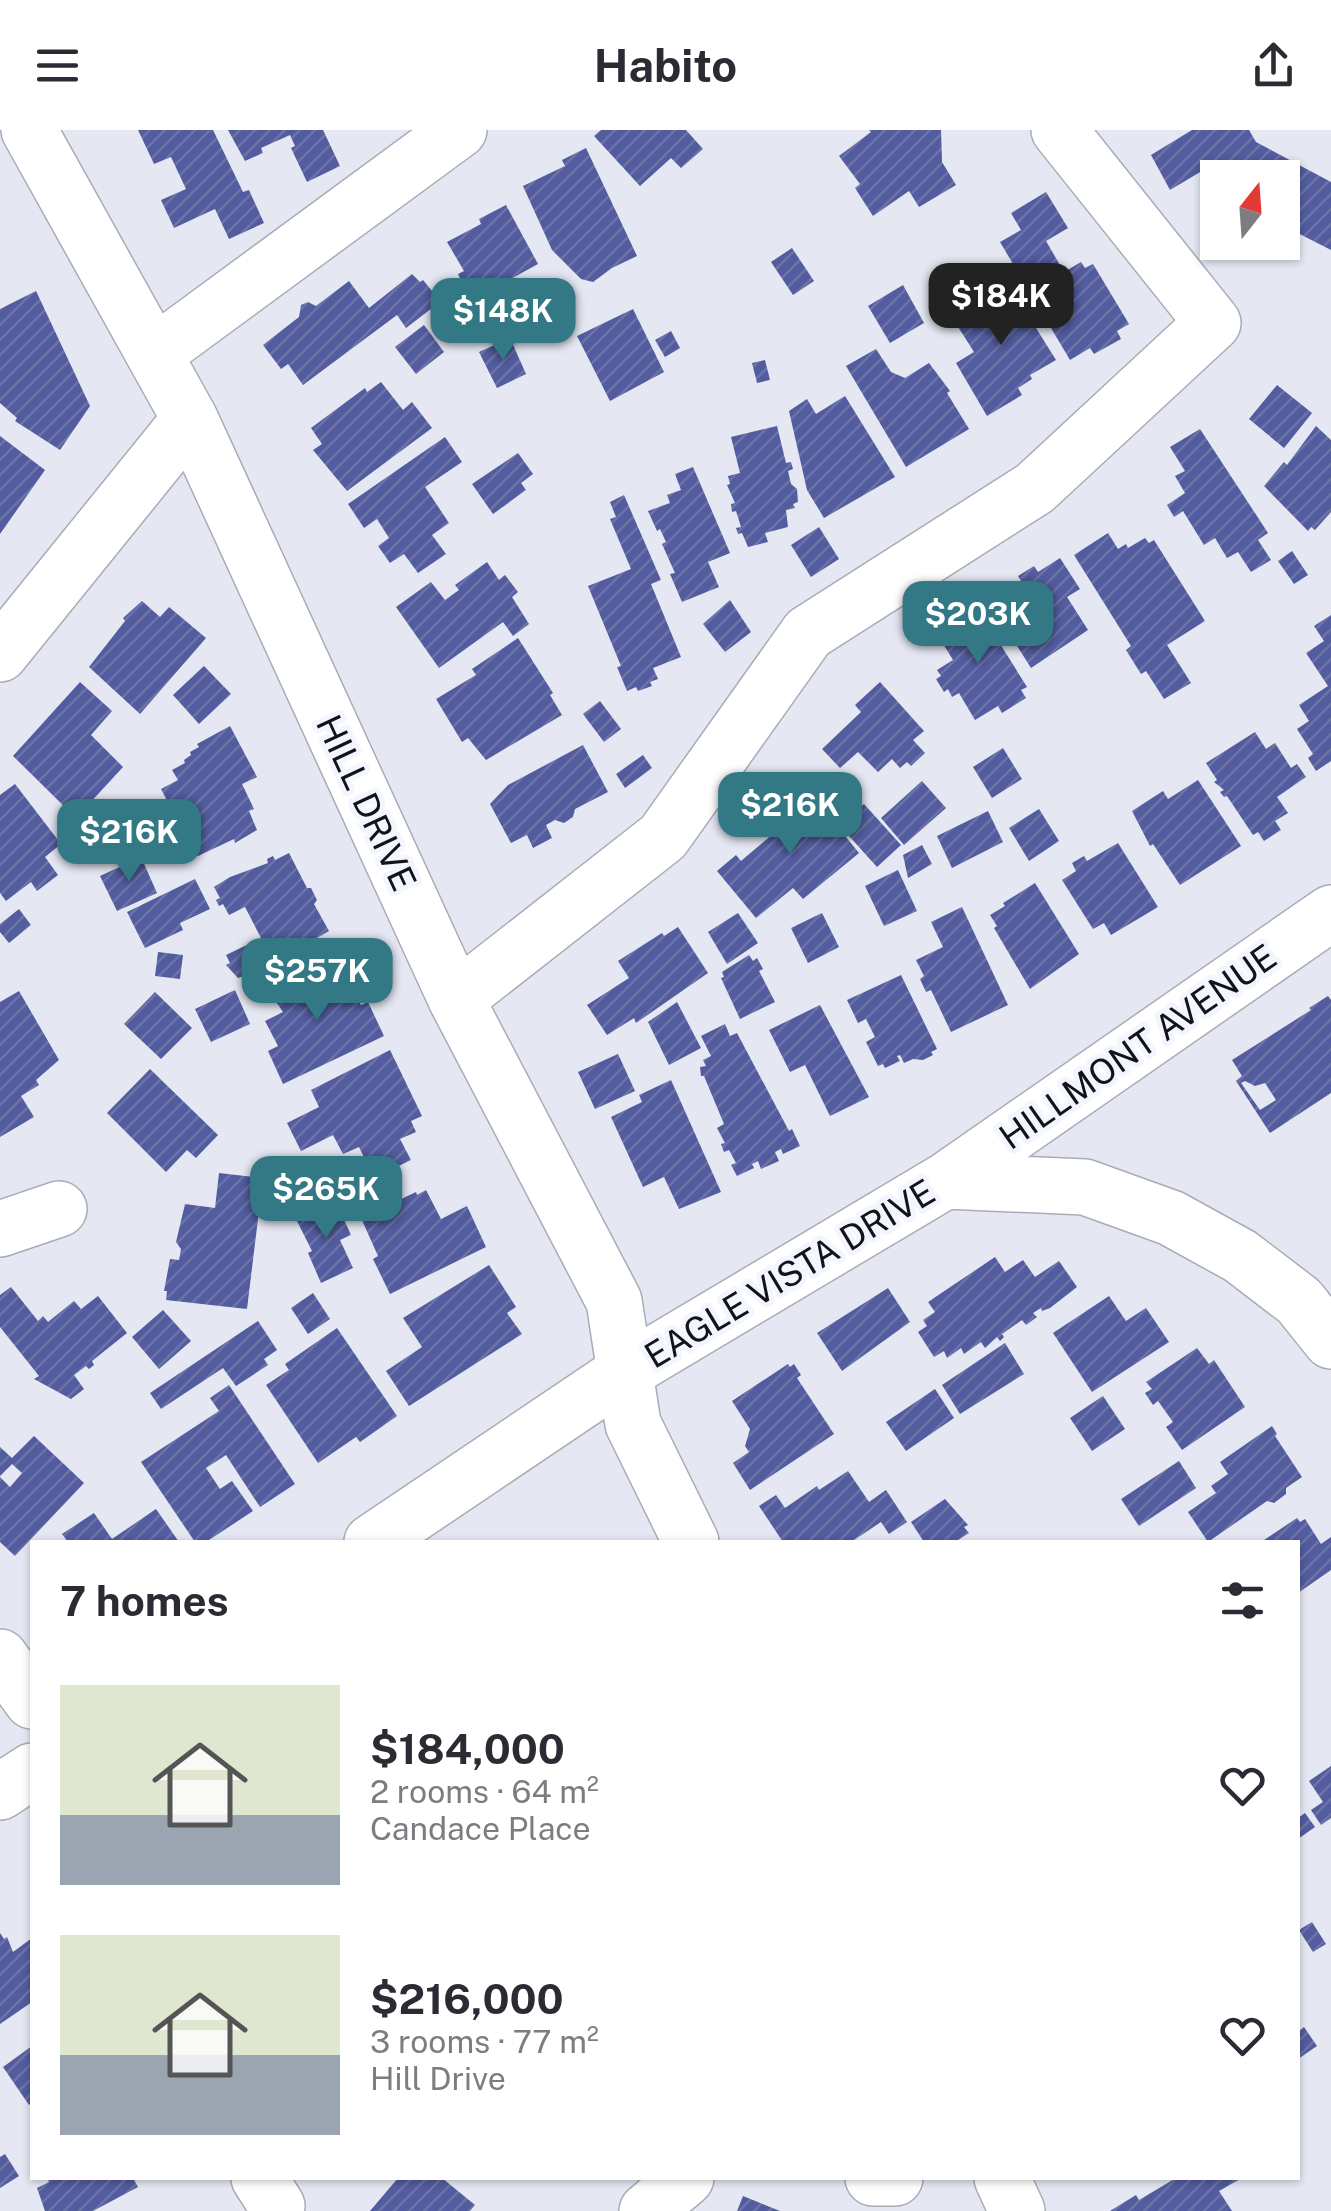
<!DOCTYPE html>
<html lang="en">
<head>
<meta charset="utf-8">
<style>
  :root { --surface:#fff; --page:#f7f7f7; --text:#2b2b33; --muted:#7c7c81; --accent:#337985 }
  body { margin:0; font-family:"Public Sans",sans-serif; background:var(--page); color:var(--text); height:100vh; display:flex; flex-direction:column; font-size:38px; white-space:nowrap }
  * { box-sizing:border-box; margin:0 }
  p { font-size:32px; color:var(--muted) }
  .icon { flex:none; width:55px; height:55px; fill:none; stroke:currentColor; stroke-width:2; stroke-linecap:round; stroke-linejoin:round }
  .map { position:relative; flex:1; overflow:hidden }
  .side { position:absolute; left:30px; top:1410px; width:1270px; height:640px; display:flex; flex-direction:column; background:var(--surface); border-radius:0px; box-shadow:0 2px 8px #0004 }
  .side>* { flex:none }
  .needle { width:65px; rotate:17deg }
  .tools { position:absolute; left:1200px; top:30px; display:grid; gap:20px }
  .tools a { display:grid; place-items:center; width:100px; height:100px; border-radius:0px; background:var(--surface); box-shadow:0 2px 8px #0004; font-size:50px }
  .price { position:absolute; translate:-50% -85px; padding:0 22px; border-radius:20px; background:var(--accent); color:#fff; font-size:32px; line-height:65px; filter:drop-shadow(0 2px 5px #0008) }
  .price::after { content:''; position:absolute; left:50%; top:60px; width:30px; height:22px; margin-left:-15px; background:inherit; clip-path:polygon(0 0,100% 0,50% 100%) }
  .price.current { background:#222; color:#fff }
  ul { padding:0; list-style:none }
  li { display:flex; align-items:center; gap:30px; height:250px; padding:0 30px }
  li span { display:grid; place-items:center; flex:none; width:280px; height:200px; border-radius:0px; color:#555 }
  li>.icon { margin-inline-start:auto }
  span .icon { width:120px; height:120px; fill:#fffc; stroke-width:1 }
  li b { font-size:42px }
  h2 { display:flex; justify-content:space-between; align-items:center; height:120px; padding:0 30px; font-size:42px }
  header { display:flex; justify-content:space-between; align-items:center; height:130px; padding:0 30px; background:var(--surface); font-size:45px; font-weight:700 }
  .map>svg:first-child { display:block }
  .building { fill:url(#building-hatch); fill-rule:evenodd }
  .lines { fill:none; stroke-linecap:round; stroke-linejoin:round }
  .minor-casing { stroke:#a9acb7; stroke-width:58 }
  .minor { stroke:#fff; stroke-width:55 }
  .labels { text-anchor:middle; stroke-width:10; stroke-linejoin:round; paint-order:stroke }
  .street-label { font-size:35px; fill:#121317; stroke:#f3f5ff }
</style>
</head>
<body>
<header><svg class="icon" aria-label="menu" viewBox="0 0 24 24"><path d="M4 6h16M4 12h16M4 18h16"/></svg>Habito<svg class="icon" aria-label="share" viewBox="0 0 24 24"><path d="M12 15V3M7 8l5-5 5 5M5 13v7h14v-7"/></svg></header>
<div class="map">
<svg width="1331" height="2081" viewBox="0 0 1331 2081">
  <defs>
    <pattern id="building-hatch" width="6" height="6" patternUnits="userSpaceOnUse" patternTransform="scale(2.5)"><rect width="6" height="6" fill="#525c9f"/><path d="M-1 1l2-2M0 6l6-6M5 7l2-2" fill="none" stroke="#6c73a6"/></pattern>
  </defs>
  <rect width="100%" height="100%" fill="#e5e8f3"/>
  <path class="building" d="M 138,0 L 213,0 L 243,62 L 249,60 L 264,93 L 229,109 L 215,79 L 174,98 L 161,70 L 186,59 L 171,27 L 154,34 Z
    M 228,0 L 323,0 L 340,36 L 307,52 L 291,18 L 295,16 L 290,5 L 261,18 L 263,23 L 245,31 Z
    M 601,0 L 686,0 L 703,19 L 681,38 L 671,28 L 640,56 L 594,6 Z
    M 869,0 L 941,0 L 942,32 L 956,55 L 919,77 L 909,61 L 873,86 L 855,58 L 860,54 L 839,26 L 871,2 Z
    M 1192,0 L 1249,0 L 1256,12 L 1331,52 L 1331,120 L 1282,95 L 1282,48 L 1220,48 L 1212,35 L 1170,60 L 1151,25 Z
    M 586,18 L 637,126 L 612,138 L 593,152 L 581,149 L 552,120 L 523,56 L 565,36 L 562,30 Z
    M 1046,62 L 1068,98 L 1046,111 L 1064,142 L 1081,132 L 1085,138 L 1093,134 L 1129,194 L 1117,201 L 1121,209 L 1094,224 L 1090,218 L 1070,230 L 1000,112 L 1021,100 L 1011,83 Z
    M 506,75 L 538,134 L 507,151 L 520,175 L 493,189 L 468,152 L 463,155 L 458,144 L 464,141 L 447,112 L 481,94 L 479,89 Z
    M 792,118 L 814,151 L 793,165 L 771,132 Z
    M 412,144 L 420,152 L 423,150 L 437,167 L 433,170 L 436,175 L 406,198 L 397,185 L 303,255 L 288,234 L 281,239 L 263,215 L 299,187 L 301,175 L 308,172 L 316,176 L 349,151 L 369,178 Z
    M 1006,150 L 1056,230 L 1030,245 L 1032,249 L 1018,258 L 1022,265 L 987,286 L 956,233 L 974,222 L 955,192 L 980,176 L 976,168 Z
    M 903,155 L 924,193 L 890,213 L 868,176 Z
    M 36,161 L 90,276 L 60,320 L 15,291 L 17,288 L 0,273 L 0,179 Z
    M 633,179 L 664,242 L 610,271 L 577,206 Z
    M 424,195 L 444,222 L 416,244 L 395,217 Z
    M 671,201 L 680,218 L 665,227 L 655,210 Z
    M 510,208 L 526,244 L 497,258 L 479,222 Z
    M 876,219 L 891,242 L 905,248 L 929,233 L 950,261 L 947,263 L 969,299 L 906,337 L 846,236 Z
    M 765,230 L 770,250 L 757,253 L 752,233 Z
    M 381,252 L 403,280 L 412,272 L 432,298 L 347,361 L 313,320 L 322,314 L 311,298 L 365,258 L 367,262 Z
    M 1277,255 L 1312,283 L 1284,318 L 1249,289 Z
    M 845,266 L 895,347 L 824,388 L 807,360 L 789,281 L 807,269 L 816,284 Z
    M 777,296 L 786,333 L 791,332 L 793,339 L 788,341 L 791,354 L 797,359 L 798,372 L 793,374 L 795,378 L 786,380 L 788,397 L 765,403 L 768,412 L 748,417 L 742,403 L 738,404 L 736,398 L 741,397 L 736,381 L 732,382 L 731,374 L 735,373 L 727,355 L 730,354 L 728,346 L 740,343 L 731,307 Z
    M 1316,296 L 1331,310 L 1331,382 L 1315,400 L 1311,397 L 1308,401 L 1264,356 L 1284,332 L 1287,335 Z
    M 1200,299 L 1268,403 L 1258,410 L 1271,430 L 1251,442 L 1238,422 L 1227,428 L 1215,408 L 1204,415 L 1183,381 L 1174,387 L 1167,375 L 1185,363 L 1175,346 L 1185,341 L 1170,317 Z
    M 0,306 L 45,340 L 0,404 Z
    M 445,307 L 462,332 L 425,357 L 449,393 L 432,405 L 446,424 L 418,443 L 404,424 L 390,433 L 378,416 L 389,408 L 377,389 L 364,398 L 348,374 Z
    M 518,323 L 533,344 L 521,353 L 526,360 L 493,384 L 472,354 Z
    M 693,337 L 730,423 L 708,432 L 719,457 L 682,472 L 670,444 L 675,443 L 662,414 L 666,412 L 660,399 L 657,401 L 648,381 L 670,373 L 667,365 L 681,360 L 675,344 Z
    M 624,365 L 661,450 L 651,454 L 681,527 L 653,538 L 658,549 L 650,552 L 652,556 L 638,561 L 636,557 L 627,561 L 617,537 L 621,536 L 588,456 L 631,439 L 610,389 L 616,387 L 610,372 Z
    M 819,397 L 839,429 L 811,447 L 791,415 Z
    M 1108,403 L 1118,419 L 1126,414 L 1128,418 L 1145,408 L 1149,413 L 1154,410 L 1205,491 L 1167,515 L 1191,553 L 1164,569 L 1146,541 L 1141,544 L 1126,520 L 1131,516 L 1074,425 Z
    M 1292,421 L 1308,445 L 1294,454 L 1278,431 Z
    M 1060,428 L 1080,459 L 1067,467 L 1088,500 L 1031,538 L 990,473 L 1022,453 L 1018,446 L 1034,436 L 1038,442 Z
    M 487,432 L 499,450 L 505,445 L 518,462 L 512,467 L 529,494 L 513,506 L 503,492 L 439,538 L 396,477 L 431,452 L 445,470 L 459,460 L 455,455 Z
    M 730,470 L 751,502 L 725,522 L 703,494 Z
    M 142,471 L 160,487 L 169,477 L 206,508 L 140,584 L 89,537 L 125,491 L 123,488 Z
    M 971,475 L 993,511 L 997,509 L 1027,557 L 1021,560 L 1026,568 L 1002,583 L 998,576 L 975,590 L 959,563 L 952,567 L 948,559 L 944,562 L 936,549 L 941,546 L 937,540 L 953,530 L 934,499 Z
    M 1331,485 L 1331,631 L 1316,641 L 1308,628 L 1313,624 L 1297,599 L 1309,591 L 1299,575 L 1328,556 L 1306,523 L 1324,511 L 1314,496 Z
    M 518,508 L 553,563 L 550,565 L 562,585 L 486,630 L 468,608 L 462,612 L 436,569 L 476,545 L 472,539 Z
    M 204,536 L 231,564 L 199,594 L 173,565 Z
    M 80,552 L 112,581 L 91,605 L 123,637 L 76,688 L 13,626 Z
    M 880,552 L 924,601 L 913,610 L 925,623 L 911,636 L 907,632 L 900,638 L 892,629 L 878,642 L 858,622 L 840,638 L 822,619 L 861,582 L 855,575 Z
    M 600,571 L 621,599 L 604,612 L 583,584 Z
    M 230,596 L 257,647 L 242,654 L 254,679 L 249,681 L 257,700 L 235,713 L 234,709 L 198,726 L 188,722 L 184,706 L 171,714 L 157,688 L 172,680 L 161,659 L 178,650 L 172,640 L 185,633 L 184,630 L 191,625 L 190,622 L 199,617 L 197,614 Z
    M 1255,602 L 1266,619 L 1275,613 L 1291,638 L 1297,634 L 1306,647 L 1277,667 L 1288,683 L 1275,691 L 1281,700 L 1264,711 L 1258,702 L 1253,705 L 1227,666 L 1224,667 L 1220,662 L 1224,660 L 1214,652 L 1217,650 L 1206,633 Z
    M 583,615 L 608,662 L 575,679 L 573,687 L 564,693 L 555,690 L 546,695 L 552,708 L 533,718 L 527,705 L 511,713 L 490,674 L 508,655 Z
    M 1003,618 L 1022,649 L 992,668 L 973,637 Z
    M 643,625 L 652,638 L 625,658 L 616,644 Z
    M 1198,650 L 1241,716 L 1180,755 L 1153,714 L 1150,716 L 1132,681 L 1163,661 L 1168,669 Z
    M 922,651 L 946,678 L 904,715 L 881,688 Z
    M 15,654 L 61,714 L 45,727 L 58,745 L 37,761 L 31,752 L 6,771 L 0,763 L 0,665 Z
    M 805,657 L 859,723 L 803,769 L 793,758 L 756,788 L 717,741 L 736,725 L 741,731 L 787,692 L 777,680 Z
    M 864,674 L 901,715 L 877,737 L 840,696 Z
    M 1039,679 L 1059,711 L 1029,731 L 1009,698 Z
    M 988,681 L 1003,712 L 952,738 L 937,706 Z
    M 103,685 L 118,696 L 103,715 L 88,703 Z
    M 1118,713 L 1158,777 L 1111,805 L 1104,793 L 1093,799 L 1062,750 L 1076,741 L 1072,733 L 1084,726 L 1087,731 Z
    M 922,715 L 932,734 L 908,748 L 903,725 Z
    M 289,723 L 307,758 L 311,758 L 317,770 L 314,774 L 329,801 L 310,812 L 311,814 L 305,818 L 303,814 L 278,827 L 282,833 L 274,836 L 271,830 L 252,841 L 253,843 L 238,848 L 226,835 L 230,833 L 226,825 L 261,808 L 245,777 L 229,785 L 223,774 L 219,776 L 216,770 L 220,768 L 214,757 L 230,747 L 268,733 L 267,729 L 273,726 L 275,730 Z
    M 141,727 L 157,763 L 117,781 L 100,746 Z
    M 898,740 L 917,781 L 884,796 L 865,756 Z
    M 195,749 L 210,779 L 180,793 L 183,800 L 145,818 L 127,782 Z
    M 1035,753 L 1079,824 L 1030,859 L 994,798 L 997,796 L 990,785 L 1005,776 L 1003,773 Z
    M 962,777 L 1008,875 L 951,902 L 931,860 L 926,862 L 920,849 L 924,846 L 916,830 L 943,817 L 931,792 Z
    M 19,779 L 31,795 L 9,813 L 0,802 L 0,794 Z
    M 738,783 L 758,813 L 727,834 L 708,802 Z
    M 822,783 L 839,817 L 808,833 L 791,798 Z
    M 678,797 L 708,843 L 636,893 L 634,888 L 607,905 L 587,875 L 629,848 L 618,831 L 662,803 L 664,806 Z
    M 158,822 L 183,825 L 180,849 L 155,846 Z
    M 749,825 L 753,831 L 757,828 L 763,839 L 759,841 L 775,872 L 740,889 L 721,848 L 724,847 L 722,842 Z
    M 327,830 L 346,868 L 355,863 L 361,875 L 368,872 L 384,906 L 283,954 L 268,921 L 278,916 L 265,891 L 283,882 L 272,866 L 275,865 L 271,856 Z
    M 901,845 L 937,919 L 931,922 L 933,925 L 923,930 L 913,929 L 904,933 L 900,925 L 897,926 L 900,931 L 885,938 L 883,934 L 878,936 L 866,912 L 875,907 L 866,889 L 858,893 L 847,870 Z
    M 235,860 L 250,894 L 211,912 L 195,879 Z
    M 19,861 L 59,930 L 36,950 L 39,955 L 21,966 L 34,987 L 0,1007 L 0,872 Z
    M 155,862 L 192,898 L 161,929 L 124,894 Z
    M 1328,866 L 1331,870 L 1331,963 L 1270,1003 L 1236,951 L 1242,946 L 1232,930 L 1311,880 L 1309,878 ZM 1245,951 L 1255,956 L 1265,953 L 1276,970 L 1260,980 L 1241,953 Z
    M 677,872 L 701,918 L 669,935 L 648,892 Z
    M 820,875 L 869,967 L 830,986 L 805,935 L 790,942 L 769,900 Z
    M 725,894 L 730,906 L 737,903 L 789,1001 L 792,999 L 800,1016 L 783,1024 L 781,1019 L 775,1022 L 779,1031 L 761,1039 L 758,1031 L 752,1034 L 754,1038 L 737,1046 L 731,1035 L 736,1033 L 729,1020 L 724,1022 L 721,1014 L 725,1013 L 717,998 L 724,994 L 704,946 L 701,946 L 700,937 L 706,936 L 703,930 L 711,926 L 701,906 Z
    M 390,920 L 422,986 L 411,991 L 416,1002 L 400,1009 L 411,1030 L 374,1048 L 359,1017 L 343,1024 L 333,1005 L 301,1021 L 287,993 L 319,977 L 311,960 Z
    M 618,924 L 635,961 L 595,979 L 578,942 Z
    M 150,939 L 218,1005 L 196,1028 L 187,1020 L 166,1042 L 107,983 Z
    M 671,950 L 721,1062 L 679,1079 L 664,1047 L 643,1057 L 611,987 L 642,972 L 639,965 Z
    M 315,1030 L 333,1068 L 295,1087 L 277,1049 Z
    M 219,1043 L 263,1048 L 247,1179 L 166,1170 L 167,1161 L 164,1161 L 170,1129 L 179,1130 L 181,1119 L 176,1112 L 185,1074 L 215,1078 Z
    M 426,1060 L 441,1089 L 467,1076 L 486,1117 L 390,1164 L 373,1129 L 378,1126 L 361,1088 L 416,1062 L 417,1065 Z
    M 335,1070 L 351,1105 L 340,1110 L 353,1138 L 321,1153 L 308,1123 L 312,1121 L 296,1089 Z
    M 995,1127 L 1005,1142 L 1023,1130 L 1035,1147 L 1059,1131 L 1077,1157 L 1050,1178 L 1042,1181 L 1041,1178 L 1033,1183 L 1037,1187 L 1026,1195 L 1022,1190 L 1002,1204 L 1004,1207 L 1000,1211 L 997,1207 L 985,1218 L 981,1212 L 964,1224 L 961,1218 L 947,1228 L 944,1221 L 934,1227 L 918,1202 L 927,1196 L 923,1190 L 935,1182 L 928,1172 Z
    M 489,1135 L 516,1177 L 507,1183 L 522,1204 L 409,1276 L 386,1241 L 422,1217 L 403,1188 Z
    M 11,1157 L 38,1191 L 43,1186 L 48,1192 L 74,1171 L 81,1179 L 98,1166 L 127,1203 L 92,1231 L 94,1235 L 89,1239 L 86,1236 L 74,1245 L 84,1259 L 71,1269 L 34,1249 L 39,1246 L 0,1197 L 0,1165 Z
    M 888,1158 L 910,1192 L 842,1241 L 817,1203 Z
    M 313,1163 L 330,1189 L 308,1204 L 291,1178 Z
    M 1109,1166 L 1126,1191 L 1146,1178 L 1169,1212 L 1092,1262 L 1053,1203 Z
    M 163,1180 L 191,1211 L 159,1239 L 132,1207 Z
    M 258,1191 L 277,1220 L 264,1229 L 268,1235 L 236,1256 L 223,1238 L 161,1279 L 150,1263 Z
    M 337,1198 L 397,1286 L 360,1312 L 356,1307 L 318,1333 L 266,1255 L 289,1240 L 285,1234 Z
    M 1005,1213 L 1024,1244 L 960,1284 L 942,1255 Z
    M 1197,1218 L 1209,1234 L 1214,1230 L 1245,1277 L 1182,1320 L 1166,1297 L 1173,1292 L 1158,1271 L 1153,1275 L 1145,1263 L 1152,1259 L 1146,1252 Z
    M 788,1234 L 790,1237 L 794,1234 L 801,1245 L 797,1248 L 834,1304 L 750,1360 L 733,1333 L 749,1322 L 745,1316 L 750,1299 L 732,1271 Z
    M 229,1255 L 295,1354 L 260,1377 L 226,1325 L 206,1338 L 220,1359 L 232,1351 L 253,1381 L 206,1412 L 195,1412 L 141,1332 L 219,1281 L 210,1268 Z
    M 935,1259 L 954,1288 L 906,1321 L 886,1292 Z
    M 1103,1266 L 1125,1299 L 1092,1321 L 1070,1288 Z
    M 1272,1296 L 1277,1304 L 1275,1306 L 1302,1347 L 1286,1358 L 1286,1364 L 1274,1373 L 1267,1371 L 1208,1412 L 1188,1382 L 1216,1363 L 1211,1356 L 1228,1344 L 1220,1332 Z
    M 34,1306 L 84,1353 L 15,1426 L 0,1412 L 0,1347 L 10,1357 L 22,1343 L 12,1334 L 0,1346 L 0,1317 L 12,1328 Z
    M 1179,1331 L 1196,1358 L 1139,1396 L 1121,1369 Z
    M 848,1341 L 869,1372 L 886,1360 L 907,1392 L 889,1404 L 881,1392 L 851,1412 L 783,1412 L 759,1376 L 776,1365 L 785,1378 L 817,1356 L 819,1360 Z
    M 945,1369 L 968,1395 L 964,1397 L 969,1403 L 955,1412 L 924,1412 L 911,1392 Z
    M 156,1379 L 179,1412 L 68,1412 L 62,1404 L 94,1383 L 112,1409 Z
    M 1297,1388 L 1300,1392 L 1305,1389 L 1321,1414 L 1331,1407 L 1331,1440 L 1298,1463 L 1298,1412 L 1261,1412 Z
    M 1331,1636 L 1331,1688 L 1321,1695 L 1311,1680 L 1323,1672 L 1309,1651 Z
    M 1305,1683 L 1315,1697 L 1298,1709 L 1298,1688 Z
    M 1312,1792 L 1326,1814 L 1313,1822 L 1299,1800 Z
    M 0,1803 L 4,1809 L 7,1807 L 13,1822 L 32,1808 L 32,1872 L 0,1894 Z
    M 1304,1897 L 1317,1916 L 1298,1929 L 1298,1902 Z
    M 32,1916 L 32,1972 L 29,1975 L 3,1937 Z
    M 5,2024 L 19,2046 L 0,2058 L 0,2027 Z
    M 47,2048 L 133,2048 L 138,2057 L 93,2081 L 45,2081 L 37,2058 L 49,2052 Z
    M 398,2048 L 442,2048 L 475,2075 L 470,2081 L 370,2081 Z
    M 1176,2048 L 1242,2048 L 1219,2061 L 1232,2081 L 1110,2081 L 1136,2065 L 1139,2070 Z
    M 743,2066 L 780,2081 L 737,2081 Z"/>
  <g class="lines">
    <defs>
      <path id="minor" d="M 29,0 L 190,289 L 456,869 L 614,1171 L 633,1294 L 691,1412
        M 154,224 L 459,0
        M 0,524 L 190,289
        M 456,869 L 663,707 L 808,503 L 1035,358 L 1213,193 L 1059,0
        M 945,1051 L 1331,783
        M 0,1099 L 59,1079
        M 372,1412 L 626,1241 L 945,1051 L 1085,1057 L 1171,1088 L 1240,1126 L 1299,1171 L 1331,1211
        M 0,1527 L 32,1571
        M 0,1662 L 32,1641
        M 259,2048 L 277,2076
        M 873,2048 L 895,2048
        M 1002,2048 L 1017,2081
        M 647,2081 L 686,2048"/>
    </defs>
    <use href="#minor" class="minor-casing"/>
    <use href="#minor" class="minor"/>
  </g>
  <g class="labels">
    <g class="street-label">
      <text transform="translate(366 673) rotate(65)" y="12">HILL DRIVE</text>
      <text transform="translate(1138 917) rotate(-35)" y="12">HILLMONT AVENUE</text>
      <text transform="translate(790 1144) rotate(-31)" y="12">EAGLE VISTA DRIVE</text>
    </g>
  </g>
</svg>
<div class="tools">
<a><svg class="needle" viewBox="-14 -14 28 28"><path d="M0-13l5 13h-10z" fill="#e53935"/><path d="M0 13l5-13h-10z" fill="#7c7c81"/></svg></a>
</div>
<b class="price current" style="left:1001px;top:218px">$184K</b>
<b class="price" style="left:503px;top:233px">$148K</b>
<b class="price" style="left:978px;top:536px">$203K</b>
<b class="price" style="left:790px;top:727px">$216K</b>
<b class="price" style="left:129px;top:754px">$216K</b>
<b class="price" style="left:317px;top:893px">$257K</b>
<b class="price" style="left:326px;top:1111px">$265K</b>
<section class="side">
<h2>7 homes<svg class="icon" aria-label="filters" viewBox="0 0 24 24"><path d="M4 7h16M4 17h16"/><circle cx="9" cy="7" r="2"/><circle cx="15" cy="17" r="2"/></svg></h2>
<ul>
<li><span style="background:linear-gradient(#dfe7d0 65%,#9aa5b1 0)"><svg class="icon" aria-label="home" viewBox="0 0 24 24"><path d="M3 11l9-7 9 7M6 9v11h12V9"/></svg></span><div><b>$184,000</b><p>2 rooms · 64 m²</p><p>Candace Place</p></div><svg class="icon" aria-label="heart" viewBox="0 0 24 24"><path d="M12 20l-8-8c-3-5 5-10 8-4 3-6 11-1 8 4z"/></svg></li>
<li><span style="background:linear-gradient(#dfe7d0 60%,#9aa5b1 0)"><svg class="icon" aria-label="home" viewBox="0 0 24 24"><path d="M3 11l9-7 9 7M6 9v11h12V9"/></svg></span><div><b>$216,000</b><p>3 rooms · 77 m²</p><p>Hill Drive</p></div><svg class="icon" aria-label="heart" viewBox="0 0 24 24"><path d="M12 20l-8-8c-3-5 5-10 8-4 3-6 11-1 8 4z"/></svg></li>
</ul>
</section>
</div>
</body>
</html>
